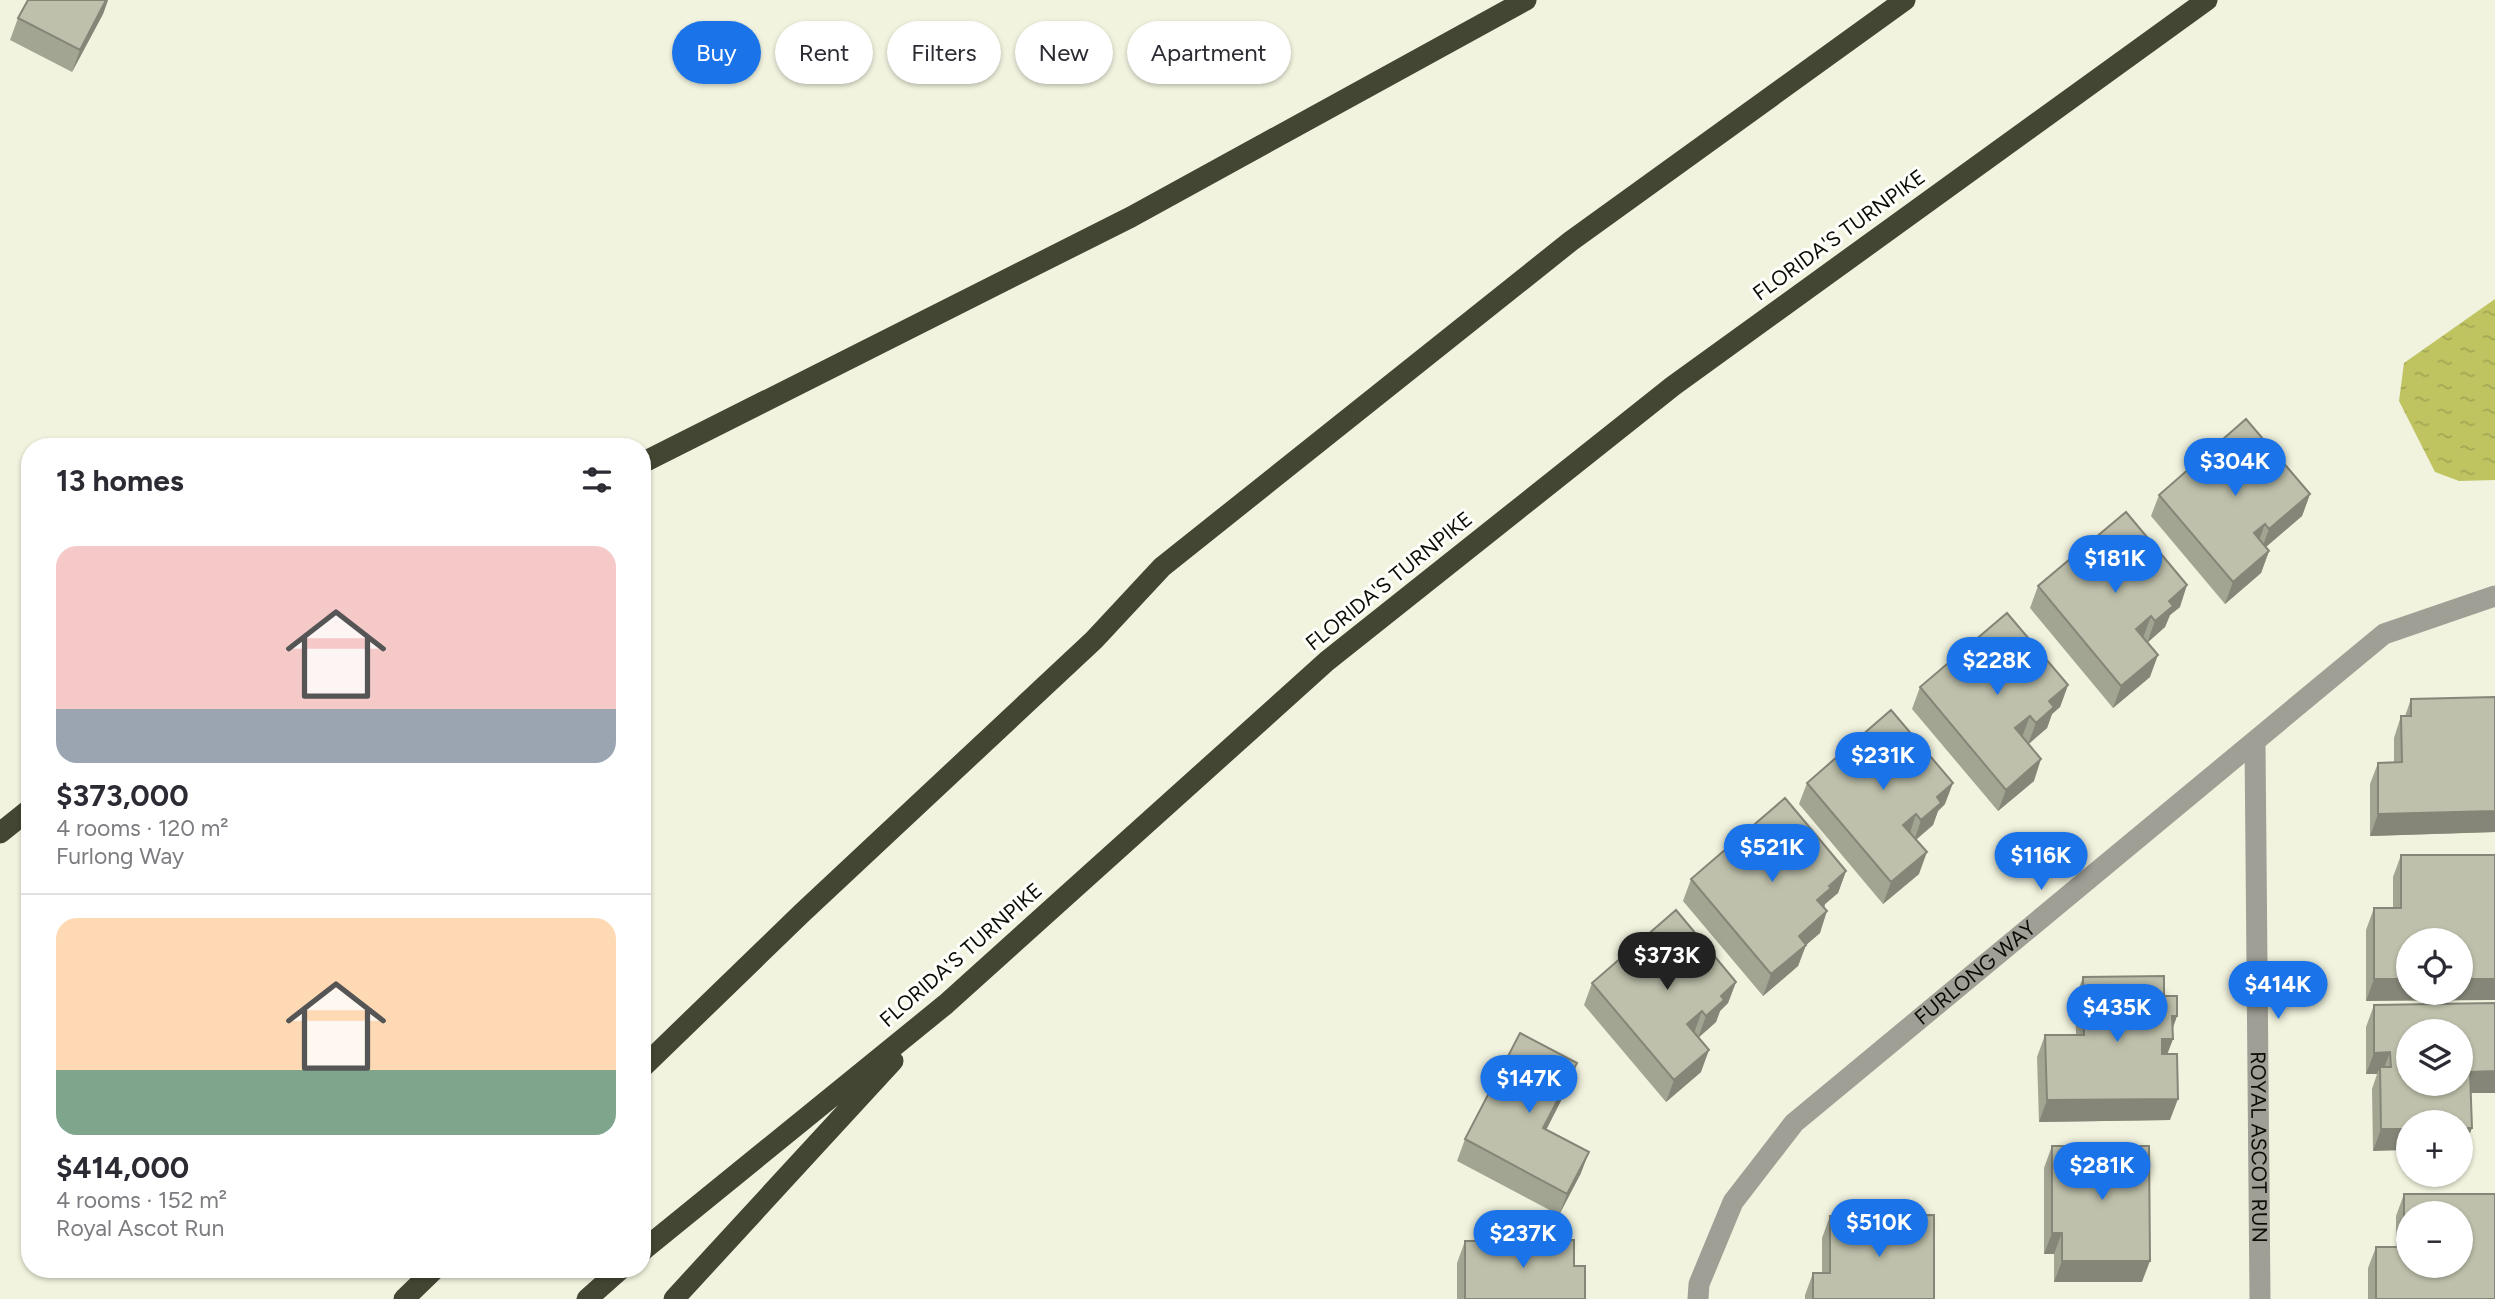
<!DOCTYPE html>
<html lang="en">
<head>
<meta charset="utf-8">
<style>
  :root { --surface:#fff; --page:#f2f2f3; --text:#2b2b33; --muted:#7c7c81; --line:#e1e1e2; --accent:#1a73e8 }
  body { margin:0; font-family:Figtree,sans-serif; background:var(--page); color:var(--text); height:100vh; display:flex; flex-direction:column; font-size:26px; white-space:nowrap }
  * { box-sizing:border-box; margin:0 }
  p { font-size:23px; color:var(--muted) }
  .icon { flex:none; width:38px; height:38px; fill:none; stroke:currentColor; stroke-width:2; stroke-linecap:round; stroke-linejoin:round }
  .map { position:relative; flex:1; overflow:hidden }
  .drawer { position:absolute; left:21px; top:438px; width:630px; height:840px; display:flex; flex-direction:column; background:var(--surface); border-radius:28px; box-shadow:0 2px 5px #0004 }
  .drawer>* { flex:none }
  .hud { position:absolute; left:672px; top:21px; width:665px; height:63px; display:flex; gap:14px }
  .controls { position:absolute; left:2396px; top:928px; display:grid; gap:14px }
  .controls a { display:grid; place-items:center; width:77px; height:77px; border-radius:50%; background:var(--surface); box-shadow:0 2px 5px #0004; font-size:35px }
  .price { position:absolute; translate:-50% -60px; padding:0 16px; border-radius:24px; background:var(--accent); color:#fff; font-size:23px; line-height:46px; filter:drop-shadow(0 2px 4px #0008) }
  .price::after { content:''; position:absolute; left:50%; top:42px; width:21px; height:16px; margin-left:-10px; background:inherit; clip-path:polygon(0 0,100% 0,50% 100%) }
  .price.active { background:#222; color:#fff }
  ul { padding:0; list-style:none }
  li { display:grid; align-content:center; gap:14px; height:371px; padding:0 35px }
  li+li { border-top:2px solid var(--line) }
  li span { display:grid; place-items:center; height:217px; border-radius:21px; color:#555 }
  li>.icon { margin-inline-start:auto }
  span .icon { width:126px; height:126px; fill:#fffc; stroke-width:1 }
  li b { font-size:30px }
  h2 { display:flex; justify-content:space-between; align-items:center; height:84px; padding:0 35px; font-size:30px }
  .tag { padding:0 24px; border-radius:32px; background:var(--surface); box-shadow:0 2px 5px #0004; font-size:24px; line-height:63px }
  .tag.active { background:var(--accent); color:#fff }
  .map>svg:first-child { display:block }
  .water { fill:url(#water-ripples) }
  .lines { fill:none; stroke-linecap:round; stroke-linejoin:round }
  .minor { stroke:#9f9f96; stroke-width:21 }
  .highway { stroke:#444634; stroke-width:21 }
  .wall { fill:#a3a593 }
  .shaded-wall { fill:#858678 }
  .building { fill:#bec0ab; stroke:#858678; stroke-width:2; fill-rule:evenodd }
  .labels { text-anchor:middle; stroke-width:6; stroke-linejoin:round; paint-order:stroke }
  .street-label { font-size:21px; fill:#0c0d06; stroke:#fefffa }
</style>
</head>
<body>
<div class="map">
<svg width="2495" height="1299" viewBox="0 0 2495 1299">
  <defs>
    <pattern id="water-ripples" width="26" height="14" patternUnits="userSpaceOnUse" patternTransform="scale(1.75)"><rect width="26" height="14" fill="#bfc461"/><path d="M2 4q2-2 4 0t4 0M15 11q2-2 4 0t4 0" fill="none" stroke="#a3a753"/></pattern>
  </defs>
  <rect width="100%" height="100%" fill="#f1f3de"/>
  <path class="water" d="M 2495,299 L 2495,480 L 2459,481 L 2435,472 L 2399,401 L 2404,363 Z"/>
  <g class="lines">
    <g class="minor">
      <path id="s1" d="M 2255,743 L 2260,1299"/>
      <path id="s2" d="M 1698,1299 L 1699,1284 L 1733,1202 L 1794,1123 L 2384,634 L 2495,596"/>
    </g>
    <path class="highway" d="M 642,463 L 1131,217 L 1526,0
      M 0,833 L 30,809
      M 642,1068 L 802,913 L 1094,640 L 1162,567 L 1571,241 L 1905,0
      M 642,1251 L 946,1004 L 1327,661 L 1673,386 L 2207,0
      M 404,1299 L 435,1269
      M 587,1299 L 621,1269
      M 674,1299 L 893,1061"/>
  </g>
  <path class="wall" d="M 28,0 L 108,0 L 103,14 L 72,72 L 10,40 L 18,18 Z
    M 2310,494 L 2302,516 L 2266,547 L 2269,551 L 2261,573 L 2225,604 L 2151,516 L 2159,495 Z
    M 2038,586 L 2180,607 L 2170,615 L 2165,627 L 2148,642 L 2150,677 L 2113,708 L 2030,608 Z
    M 2068,685 L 2060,707 L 2052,714 L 2047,728 L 2029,744 L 2034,781 L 1998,811 L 1912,709 L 1920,687 Z
    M 2495,697 L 2495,832 L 2370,836 L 2370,784 L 2378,763 L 2394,762 L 2394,738 L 2401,716 L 2405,716 L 2411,699 Z
    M 1807,783 L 1945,804 L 1938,811 L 1933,825 L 1916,840 L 1919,874 L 1883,904 L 1799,804 Z
    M 2401,855 L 2495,855 L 2366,1001 L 2366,930 L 2374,908 L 2393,908 L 2393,877 Z
    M 1846,871 L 1838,893 L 1825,904 L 1820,933 L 1806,945 L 1798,966 L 1763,996 L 1683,901 L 1691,879 Z
    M 2083,977 L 2164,996 L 2177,1016 L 2173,1028 L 2173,1039 L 2167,1054 L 2170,1120 L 2039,1122 L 2037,1057 L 2045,1035 L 2076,1035 L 2075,999 Z
    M 1736,982 L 1728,1003 L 1720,1011 L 1716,1022 L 1698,1038 L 1701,1072 L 1666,1102 L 1584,1005 L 1592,983 Z
    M 2495,1003 L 2495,1093 L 2471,1093 L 2464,1150 L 2460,1150 L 2460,1122 L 2373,1151 L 2372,1089 L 2377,1074 L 2366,1074 L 2366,1027 L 2374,1005 Z
    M 1569,1085 L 1546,1129 L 1581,1173 L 1559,1215 L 1457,1161 L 1465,1139 Z
    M 2052,1146 L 2142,1282 L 2054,1282 L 2054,1254 L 2044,1254 L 2044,1168 Z
    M 2404,1194 L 2495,1299 L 2368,1299 L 2368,1268 L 2376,1247 L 2396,1247 L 2396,1216 Z
    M 1830,1216 L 1934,1299 L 1805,1299 L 1805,1295 L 1813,1273 L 1822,1273 L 1822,1238 Z
    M 1465,1241 L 1574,1266 L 1585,1299 L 1457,1299 L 1457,1263 Z"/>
  <path class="shaded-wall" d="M 106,0 L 108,0 L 103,14 L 72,72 L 80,50 Z
    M 2310,494 L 2302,516 L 2261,551 L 2269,529 Z
    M 2265,524 L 2257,546 L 2254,533 Z
    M 2269,551 L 2261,573 L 2225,604 L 2233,582 Z
    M 2187,585 L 2180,607 L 2170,615 L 2165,627 L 2147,643 L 2155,621 L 2169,601 Z
    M 2151,616 L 2143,638 L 2136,629 Z
    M 2158,655 L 2150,677 L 2113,708 L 2121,686 Z
    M 2068,685 L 2060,707 L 2052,714 L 2047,728 L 2028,744 L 2036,723 L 2049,701 Z
    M 2030,716 L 2022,737 L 2015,728 Z
    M 2041,759 L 2034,781 L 1998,811 L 2006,790 Z
    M 1953,783 L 1945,804 L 1938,811 L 1933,825 L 1914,841 L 1921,820 L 1937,797 Z
    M 2495,811 L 2495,832 L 2370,836 L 2378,814 Z
    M 1916,814 L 1909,836 L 1903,825 Z
    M 1927,852 L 1919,874 L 1883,904 L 1891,882 Z
    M 1846,871 L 1838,893 L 1825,904 L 1823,910 L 1817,900 L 1829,886 Z
    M 1827,911 L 1820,933 L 1806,945 L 1798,966 L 1763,996 L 1771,974 L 1799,936 Z
    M 2374,979 L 2408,979 L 2408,992 L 2460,992 L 2460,979 L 2495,979 L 2495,1000 L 2366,1001 Z
    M 1736,982 L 1728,1003 L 1720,1011 L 1716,1022 L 1698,1038 L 1706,1016 L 1721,996 Z
    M 1702,1011 L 1694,1033 L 1687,1024 Z
    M 2172,1016 L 2177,1016 L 2169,1037 Z
    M 2162,1039 L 2173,1039 L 2165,1060 L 2154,1060 Z
    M 1709,1050 L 1701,1072 L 1666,1102 L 1674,1080 Z
    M 2390,1052 L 2382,1074 L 2380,1067 L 2377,1074 L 2366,1074 L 2374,1053 Z
    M 1577,1063 L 1569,1085 L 1536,1150 L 1543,1128 Z
    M 2495,1071 L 2495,1093 L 2462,1093 L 2470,1072 Z
    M 2178,1099 L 2170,1120 L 2039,1122 L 2047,1100 Z
    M 2460,1128 L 2472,1128 L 2464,1150 L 2460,1150 Z
    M 2381,1129 L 2408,1129 L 2408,1150 L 2373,1151 Z
    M 1589,1152 L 1581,1173 L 1559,1215 L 1567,1194 Z
    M 2052,1233 L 2062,1233 L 2054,1254 L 2044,1254 Z
    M 2062,1261 L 2150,1261 L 2142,1282 L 2054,1282 Z"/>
  <path class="building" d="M 28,0 L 106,0 L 80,50 L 18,18 Z
    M 2246,419 L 2310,494 L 2269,529 L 2265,524 L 2254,533 L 2269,551 L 2233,582 L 2159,495 Z
    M 2126,512 L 2187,585 L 2169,601 L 2173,606 L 2155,621 L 2151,616 L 2136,629 L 2158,655 L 2121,686 L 2038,586 Z
    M 2007,613 L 2068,685 L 2049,701 L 2054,707 L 2036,723 L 2030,716 L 2015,728 L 2041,759 L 2006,790 L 1920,687 Z
    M 2495,697 L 2495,811 L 2378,814 L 2378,763 L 2402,762 L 2401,716 L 2411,716 L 2411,699 Z
    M 1891,710 L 1953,783 L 1937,797 L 1941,803 L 1921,820 L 1916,814 L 1903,825 L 1927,852 L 1891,882 L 1807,783 Z
    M 1785,798 L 1846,871 L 1829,886 L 1831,888 L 1817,900 L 1827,911 L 1799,936 L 1806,945 L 1771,974 L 1691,879 Z
    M 2401,855 L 2495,855 L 2495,979 L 2460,979 L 2460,940 L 2408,940 L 2408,979 L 2374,979 L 2374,908 L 2401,908 Z
    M 1676,910 L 1736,982 L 1721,996 L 1724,1000 L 1706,1016 L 1702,1011 L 1687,1024 L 1709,1050 L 1674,1080 L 1592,983 Z
    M 2164,976 L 2164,996 L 2177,996 L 2177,1016 L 2172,1016 L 2173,1039 L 2162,1039 L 2162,1054 L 2177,1054 L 2178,1099 L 2047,1100 L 2045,1035 L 2084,1035 L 2083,977 Z
    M 2495,1003 L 2495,1071 L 2470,1072 L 2472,1128 L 2460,1128 L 2460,1122 L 2408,1122 L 2408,1129 L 2381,1129 L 2380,1067 L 2391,1067 L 2390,1052 L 2374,1053 L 2374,1005 ZM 2408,1031 L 2460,1031 L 2460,1083 L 2408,1083 Z
    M 1520,1033 L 1577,1063 L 1543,1128 L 1589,1152 L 1567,1194 L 1465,1139 Z
    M 2052,1146 L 2149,1146 L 2150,1261 L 2062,1261 L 2062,1233 L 2052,1233 Z
    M 2404,1194 L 2495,1194 L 2495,1299 L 2376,1299 L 2376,1247 L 2404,1247 ZM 2408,1213 L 2460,1213 L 2460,1265 L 2408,1265 Z
    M 1934,1215 L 1934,1299 L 1813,1299 L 1813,1273 L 1830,1273 L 1830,1216 Z
    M 1574,1240 L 1574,1266 L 1585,1266 L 1585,1299 L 1465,1299 L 1465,1241 Z"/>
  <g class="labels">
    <g class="street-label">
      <text transform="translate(1839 235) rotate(-36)" y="7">FLORIDA'S TURNPIKE</text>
      <text transform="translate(1389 581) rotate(-39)" y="7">FLORIDA'S TURNPIKE</text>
      <text transform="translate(961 955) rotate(-41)" y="7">FLORIDA'S TURNPIKE</text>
      <text dy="7" stroke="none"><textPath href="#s2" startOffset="439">FURLONG WAY</textPath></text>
      <text dy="7" stroke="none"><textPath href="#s1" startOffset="404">ROYAL ASCOT RUN</textPath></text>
    </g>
  </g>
</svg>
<div class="controls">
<a><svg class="icon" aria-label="locate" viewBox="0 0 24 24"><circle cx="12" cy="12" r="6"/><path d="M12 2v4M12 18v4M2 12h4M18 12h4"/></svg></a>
<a><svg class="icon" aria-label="layers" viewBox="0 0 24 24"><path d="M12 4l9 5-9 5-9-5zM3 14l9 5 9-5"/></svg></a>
<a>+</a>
<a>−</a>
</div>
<b class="price" style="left:2235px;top:498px">$304K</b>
<b class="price" style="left:2115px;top:595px">$181K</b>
<b class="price" style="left:1997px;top:697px">$228K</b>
<b class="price" style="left:1883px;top:792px">$231K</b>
<b class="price" style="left:1772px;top:884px">$521K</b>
<b class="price" style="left:2041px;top:892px">$116K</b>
<b class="price active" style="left:1667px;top:992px">$373K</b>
<b class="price" style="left:2278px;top:1021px">$414K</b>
<b class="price" style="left:2117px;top:1044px">$435K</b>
<b class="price" style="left:1529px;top:1115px">$147K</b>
<b class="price" style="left:2102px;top:1202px">$281K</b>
<b class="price" style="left:1879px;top:1259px">$510K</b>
<b class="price" style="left:1523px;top:1270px">$237K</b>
<div class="hud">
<a class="tag active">Buy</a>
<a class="tag">Rent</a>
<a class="tag">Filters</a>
<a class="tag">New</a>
<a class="tag">Apartment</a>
</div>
<section class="drawer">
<h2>13 homes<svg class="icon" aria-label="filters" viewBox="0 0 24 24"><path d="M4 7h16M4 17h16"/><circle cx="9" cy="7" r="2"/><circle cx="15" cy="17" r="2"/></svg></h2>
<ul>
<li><span style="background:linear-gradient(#f6c9c9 75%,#9aa5b1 0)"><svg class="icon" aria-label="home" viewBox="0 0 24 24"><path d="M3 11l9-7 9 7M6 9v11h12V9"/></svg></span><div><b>$373,000</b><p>4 rooms · 120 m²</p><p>Furlong Way</p></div></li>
<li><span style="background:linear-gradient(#ffd9b3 70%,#7fa58c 0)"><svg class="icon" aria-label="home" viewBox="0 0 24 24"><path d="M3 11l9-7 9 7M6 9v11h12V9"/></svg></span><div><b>$414,000</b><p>4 rooms · 152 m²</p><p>Royal Ascot Run</p></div></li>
</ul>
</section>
</div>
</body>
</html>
